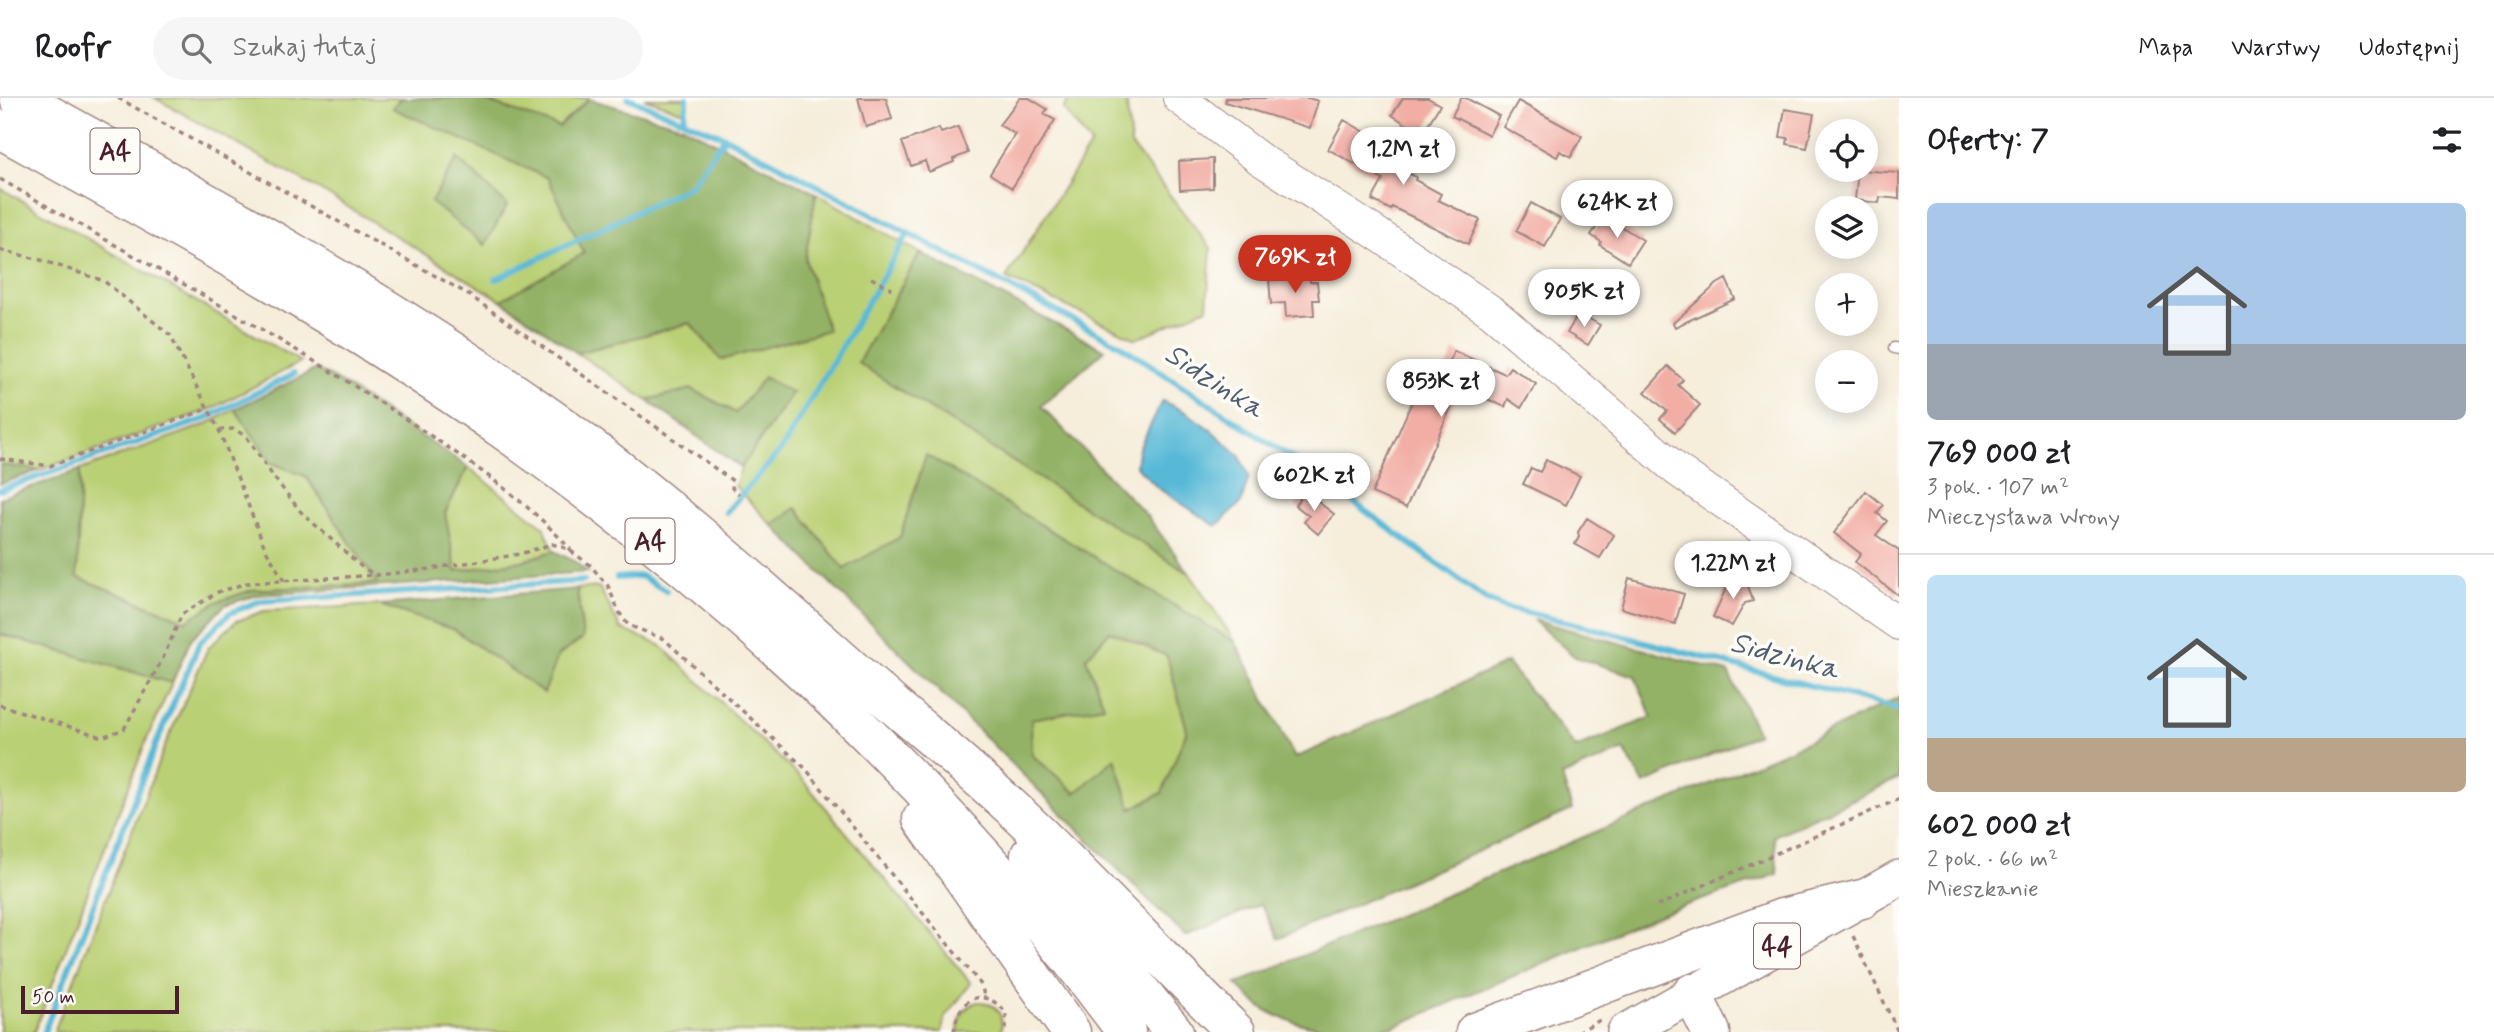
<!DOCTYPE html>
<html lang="pl">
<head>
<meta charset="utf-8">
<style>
  :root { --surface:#fff; --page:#f6f6f6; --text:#202124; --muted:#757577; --line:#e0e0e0; --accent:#c8321e }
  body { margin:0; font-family:Mynerve,sans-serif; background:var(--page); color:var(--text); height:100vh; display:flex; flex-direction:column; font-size:26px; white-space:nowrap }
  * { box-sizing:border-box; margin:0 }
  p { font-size:23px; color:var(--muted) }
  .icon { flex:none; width:38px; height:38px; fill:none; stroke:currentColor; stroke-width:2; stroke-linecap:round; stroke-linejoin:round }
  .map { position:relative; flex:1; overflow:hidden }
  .side { display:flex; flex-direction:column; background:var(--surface); width:595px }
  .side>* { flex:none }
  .controls { position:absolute; left:1815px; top:21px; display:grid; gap:14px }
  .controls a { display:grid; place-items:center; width:63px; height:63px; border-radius:50%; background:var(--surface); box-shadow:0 4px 18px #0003; font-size:35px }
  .scale { position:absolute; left:21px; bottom:18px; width:158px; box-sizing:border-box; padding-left:7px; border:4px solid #4a1f2b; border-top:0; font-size:19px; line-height:24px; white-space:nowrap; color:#4a1f2b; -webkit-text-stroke:5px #fdfcf7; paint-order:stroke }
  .price { position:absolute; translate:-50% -60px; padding:0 16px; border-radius:24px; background:#fff; color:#222; font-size:23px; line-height:46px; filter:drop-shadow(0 2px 4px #0008) }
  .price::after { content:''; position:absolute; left:50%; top:42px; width:21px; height:16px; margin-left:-10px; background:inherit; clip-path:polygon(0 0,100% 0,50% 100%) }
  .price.current { background:var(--accent); color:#fff }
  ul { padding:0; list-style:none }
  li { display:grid; align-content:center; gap:14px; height:371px; padding:0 28px }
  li+li { border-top:2px solid var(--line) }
  li span { display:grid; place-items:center; height:217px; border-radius:10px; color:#555 }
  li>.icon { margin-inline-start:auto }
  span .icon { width:126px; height:126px; fill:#fffc; stroke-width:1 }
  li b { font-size:30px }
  h2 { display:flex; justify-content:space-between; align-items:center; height:84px; padding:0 28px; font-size:30px }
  header { display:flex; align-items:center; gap:42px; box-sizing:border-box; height:98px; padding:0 35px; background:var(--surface); border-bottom:2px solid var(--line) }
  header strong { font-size:33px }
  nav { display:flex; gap:38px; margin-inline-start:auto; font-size:24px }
  .search { width:490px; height:63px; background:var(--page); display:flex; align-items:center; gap:18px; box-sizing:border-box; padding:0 24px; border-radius:38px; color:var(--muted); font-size:26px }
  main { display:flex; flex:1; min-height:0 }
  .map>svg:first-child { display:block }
  .green { fill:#bad074; stroke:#827850; stroke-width:2 }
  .forest { fill:#93b266; stroke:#6e6848; stroke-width:2; fill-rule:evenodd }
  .water { fill:#59b9d7; stroke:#526c81; stroke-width:2 }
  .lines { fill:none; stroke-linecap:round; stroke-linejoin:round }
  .stream { stroke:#59b9d7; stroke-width:6 }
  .building { fill:#f2aea5 }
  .lane-casing { stroke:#a08682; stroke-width:13 }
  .secondary-casing { stroke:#a08682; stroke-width:34 }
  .primary-casing { stroke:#a08682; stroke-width:38 }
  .highway-casing { stroke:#a08682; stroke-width:41 }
  .path { stroke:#a08682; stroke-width:3.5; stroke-dasharray:5 5; stroke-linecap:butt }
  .lane { stroke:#fff; stroke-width:10 }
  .secondary { stroke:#fff; stroke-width:32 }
  .primary { stroke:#fff; stroke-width:35 }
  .highway { stroke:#fff; stroke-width:38 }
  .labels { text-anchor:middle; stroke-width:7; stroke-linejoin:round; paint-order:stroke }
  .shield { fill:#fdfcf7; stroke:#806168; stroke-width:2 }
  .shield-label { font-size:26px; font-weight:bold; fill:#4a1f2b }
  .water-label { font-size:30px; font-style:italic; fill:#505d70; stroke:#fdfcf7 }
</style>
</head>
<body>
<header>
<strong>Roofr</strong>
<div class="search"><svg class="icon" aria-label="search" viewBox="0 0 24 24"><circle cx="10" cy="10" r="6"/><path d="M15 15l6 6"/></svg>Szukaj tutaj</div>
<nav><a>Mapa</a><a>Warstwy</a><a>Udostępnij</a></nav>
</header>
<main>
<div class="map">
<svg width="1899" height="934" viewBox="0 0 1899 934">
  <rect width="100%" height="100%" fill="#fdfcf7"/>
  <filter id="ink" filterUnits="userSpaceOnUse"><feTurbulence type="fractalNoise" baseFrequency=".0143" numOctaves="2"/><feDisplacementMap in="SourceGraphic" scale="14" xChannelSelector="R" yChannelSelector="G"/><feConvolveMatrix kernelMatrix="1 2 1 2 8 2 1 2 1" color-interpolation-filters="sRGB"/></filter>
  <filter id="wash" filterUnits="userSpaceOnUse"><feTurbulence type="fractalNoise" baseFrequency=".00686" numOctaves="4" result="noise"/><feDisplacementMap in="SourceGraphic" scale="28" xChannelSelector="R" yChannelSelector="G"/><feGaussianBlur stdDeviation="1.57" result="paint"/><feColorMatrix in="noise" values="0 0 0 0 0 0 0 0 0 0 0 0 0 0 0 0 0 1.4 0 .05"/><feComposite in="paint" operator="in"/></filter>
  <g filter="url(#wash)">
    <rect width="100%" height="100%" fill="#f6edda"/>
    <path class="green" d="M 155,0 L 401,0 L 393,10 L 548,80 L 585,155 L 501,202 L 325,95 Z
      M 477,0 L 588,0 L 589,1 L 559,29 Z
      M 644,0 L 685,0 L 684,14 Z
      M 1070,0 L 1126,0 L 1131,47 L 1211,150 L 1207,210 L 1136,241 L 1006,180 L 1091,46 L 1063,11 Z
      M 0,90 L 301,264 L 211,311 L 40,372 L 0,367 Z
      M 816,95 L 920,155 L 858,265 L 1190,476 L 1236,545 L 926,357 L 900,440 L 844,471 L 797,410 L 772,427 L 735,388 L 741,370 L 792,295 L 736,315 L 692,291 L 647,302 L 577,255 L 690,225 L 827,232 L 805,161 Z
      M 235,311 L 272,365 L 305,378 L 378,485 L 252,492 L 217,504 L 187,523 L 77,479 L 80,372 L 205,327 Z
      M 468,369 L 544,429 L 554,453 L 522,463 L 456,473 L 445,415 Z
      M 599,489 L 621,531 L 660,547 L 801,680 L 971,885 L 945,920 L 942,934 L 54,934 L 166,645 L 208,550 L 236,523 L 264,513 L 380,507 L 455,532 L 544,595 L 558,558 L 583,540 L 577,491 Z
      M 1110,533 L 1167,558 L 1187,632 L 1162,695 L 1131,711 L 1115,661 L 1076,695 L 1032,657 L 1030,621 L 1104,608 L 1086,560 Z
      M 0,536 L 172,585 L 146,643 L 34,934 L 0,934 Z
      M 977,904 C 996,903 1004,916 1001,934 L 958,934 C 959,919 963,910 977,904 Z"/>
    <path class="forest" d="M 402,0 L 477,0 L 559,29 L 589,1 L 683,28 L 816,95 L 805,161 L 828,232 L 721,262 L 690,225 L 577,255 L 501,202 L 584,155 L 548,80 L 392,10 Z
      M 457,60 L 507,107 L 485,147 L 431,104 Z
      M 920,155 L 1105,252 L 1041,308 L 1147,418 L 1190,476 L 858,265 Z
      M 317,271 L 346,288 L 468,369 L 445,415 L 456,473 L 522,463 L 554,453 L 572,462 L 588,474 L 257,497 L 225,507 L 191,541 L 172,585 L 0,536 L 0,400 L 80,372 L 77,479 L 186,523 L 217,504 L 252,492 L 377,485 L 306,378 L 272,365 L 235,311 Z
      M 764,279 L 792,295 L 741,370 L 647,302 L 692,291 L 736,315 Z
      M 926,357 L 1236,545 L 1295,660 L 1507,565 L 1576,650 L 1652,619 L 1635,578 L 1575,559 L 1533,522 L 1728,574 L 1758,636 L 1644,686 L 1624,652 L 1562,678 L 1572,712 L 1278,841 L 1261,806 L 1185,838 L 772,427 L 796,410 L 844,471 L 900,439 ZM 1110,533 L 1167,558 L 1187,632 L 1162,695 L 1131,711 L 1115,660 L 1076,695 L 1032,657 L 1031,621 L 1104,608 L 1086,560 Z
      M 0,367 L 40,372 L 0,386 Z
      M 577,491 L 583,540 L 558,558 L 544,595 L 455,532 L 380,507 Z
      M 1899,599 L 1899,680 L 1774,738 L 1778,776 L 1660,816 L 1393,929 C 1346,934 1307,934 1265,912 C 1254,905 1245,894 1236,886 L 1794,650 Z"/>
    <path class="water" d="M 1162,303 L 1186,314 L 1211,332 L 1239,357 L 1249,379 L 1241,405 L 1216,428 L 1158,390 L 1136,368 L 1138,353 Z"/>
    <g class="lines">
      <path class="stream" d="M 628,0 L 725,39 L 1120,247 L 1310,372 L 1485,501 L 1502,509 L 1584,528 L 1899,611
        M 684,21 L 687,0
        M 496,181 L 690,88 L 725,39
        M 0,392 L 202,322 L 294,276
        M 726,414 L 781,352 L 908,136
        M 617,480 L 641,478 L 666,493
        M 44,934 L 156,646 L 200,544 L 230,515 L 260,503 L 584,483"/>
    </g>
    <g id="blocks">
      <path class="building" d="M 858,0 L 886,0 L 892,21 L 866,29 Z
        M 1020,0 L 1029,0 L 1047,11 L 1044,16 L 1055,22 L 1012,90 L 990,76 L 1015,36 L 999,27 Z
        M 1226,0 L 1308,0 L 1318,3 L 1310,30 L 1225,4 Z
        M 1403,0 L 1428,0 L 1440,7 L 1422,36 L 1392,17 Z
        M 1461,0 L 1466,0 L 1499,18 L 1489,37 L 1452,18 Z
        M 1518,3 L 1582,38 L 1571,59 L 1560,53 L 1557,59 L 1503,29 Z
        M 1785,11 L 1814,16 L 1807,50 L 1787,46 L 1788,40 L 1780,39 Z
        M 1344,22 L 1372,38 L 1364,53 L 1416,79 L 1415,82 L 1441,96 L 1438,102 L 1480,122 L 1468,146 L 1392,109 L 1391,112 L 1372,102 L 1383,82 L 1328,51 Z
        M 958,29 L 968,55 L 953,61 L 954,64 L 929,74 L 925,63 L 911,68 L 902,44 L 939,30 L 941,35 Z
        M 1213,61 L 1213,90 L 1180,92 L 1179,63 Z
        M 1858,72 L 1899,75 L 1899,101 L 1880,99 L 1879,105 L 1855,102 Z
        M 1531,105 L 1560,121 L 1545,149 L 1516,133 Z
        M 1603,120 L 1613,127 L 1614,124 L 1643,142 L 1628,165 L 1600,147 L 1601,144 L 1591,137 Z
        M 1310,179 L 1310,184 L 1317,184 L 1319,202 L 1313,202 L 1314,217 L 1286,219 L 1285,205 L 1271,206 L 1269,182 Z
        M 1726,181 L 1735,201 L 1675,229 L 1673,225 L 1717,186 Z
        M 1579,215 L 1600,227 L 1588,247 L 1567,235 Z
        M 1454,253 L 1505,276 L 1510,269 L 1536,286 L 1521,310 L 1508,301 L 1505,309 L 1460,289 L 1406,410 L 1372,395 L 1425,274 L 1442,281 Z
        M 1668,268 L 1683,282 L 1678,287 L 1700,307 L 1675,334 L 1660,321 L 1667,313 L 1645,294 Z
        M 1546,362 L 1580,378 L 1566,407 L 1523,386 L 1531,370 L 1540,374 Z
        M 1866,393 L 1883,407 L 1877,415 L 1887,423 L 1876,437 L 1899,453 L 1899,498 L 1855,464 L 1861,456 L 1834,435 Z
        M 1305,394 L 1334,416 L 1318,436 L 1304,424 L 1309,418 L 1295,407 Z
        M 1587,420 L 1614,437 L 1600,460 L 1575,446 L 1579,439 L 1578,434 Z
        M 1732,477 L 1747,485 L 1753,503 L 1745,505 L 1732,528 L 1713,519 Z
        M 1629,480 L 1684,496 L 1675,526 L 1621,510 Z"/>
    </g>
  </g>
  <g filter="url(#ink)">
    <use href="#blocks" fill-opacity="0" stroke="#a08682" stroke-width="2"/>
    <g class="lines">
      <defs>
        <path id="lane" d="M 1894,250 L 1899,251"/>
        <path id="secondary" d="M 1179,0 L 1260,61 L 1376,135 L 1492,214 L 1677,372 L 1899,526"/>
        <path id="primary" d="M 1625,934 L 1899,780"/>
        <path id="highway" d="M 19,0 C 202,101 386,202 556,324 C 663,401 761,490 859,577 C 915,627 974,673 1028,725 C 1099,793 1166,865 1236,934
          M 0,31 C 170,125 343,219 502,331 C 739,499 954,700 1126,934
          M 922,721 L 1071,934
          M 1030,757 L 1174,934
          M 1692,895 L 1711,934
          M 1475,934 L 1782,820 L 1862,801"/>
      </defs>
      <use href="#lane" class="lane-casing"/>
      <use href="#secondary" class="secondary-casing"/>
      <use href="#primary" class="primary-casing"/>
      <use href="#highway" class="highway-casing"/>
      <path class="path" d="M 118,0 L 466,195 L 733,383 L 732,390 L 739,396
        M 0,81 C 134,159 272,233 401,318 C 461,358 523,398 571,452
        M 0,152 L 41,162 L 104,183 L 170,237 L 219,332 L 265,450 L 284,483
        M 871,180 L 892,191
        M 219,332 L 233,331 L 246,338 L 272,377 L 301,414 L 364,471 L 377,477
        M 0,361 L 50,368 L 208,311
        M 0,607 L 102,639 L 124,631 L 163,560 L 182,516 L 218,494 L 247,485 L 378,477 L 430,471 L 520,456 L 552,446 L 568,451 L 590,467 L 608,488 L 619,514 L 628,527 L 664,541 L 805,670 L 982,888 L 984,899
        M 1657,808 L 1899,701
        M 1853,838 L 1898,934
        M 954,934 C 958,900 981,887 1006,914 L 1006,934
        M 1578,934 L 1600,922"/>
      <use href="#lane" class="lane"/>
      <use href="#secondary" class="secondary"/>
      <use href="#primary" class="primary"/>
      <use href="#highway" class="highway"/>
    </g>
  </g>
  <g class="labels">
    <g class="shield">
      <rect x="90.5" y="30.5" width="49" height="45" rx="5"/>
      <rect x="625.5" y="420.5" width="49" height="45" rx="5"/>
      <rect x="1754" y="825.5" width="46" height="45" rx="5"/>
    </g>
    <g class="shield-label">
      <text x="115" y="62">A4</text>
      <text x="650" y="452">A4</text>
      <text x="1777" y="857">44</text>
    </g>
    <g class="water-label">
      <text transform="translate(1215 282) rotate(33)" y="10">Sidzinka</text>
      <text transform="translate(1785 557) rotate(15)" y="10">Sidzinka</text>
    </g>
  </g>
</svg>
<div class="controls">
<a><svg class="icon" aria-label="locate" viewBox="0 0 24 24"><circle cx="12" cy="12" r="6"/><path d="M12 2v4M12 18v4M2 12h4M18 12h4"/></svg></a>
<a><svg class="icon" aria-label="layers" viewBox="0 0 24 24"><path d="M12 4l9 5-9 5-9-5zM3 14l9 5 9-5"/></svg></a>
<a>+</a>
<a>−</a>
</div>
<div class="scale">50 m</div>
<b class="price" style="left:1403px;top:89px">1.2M zł</b>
<b class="price" style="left:1617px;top:142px">624K zł</b>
<b class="price current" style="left:1295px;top:197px">769K zł</b>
<b class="price" style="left:1584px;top:231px">905K zł</b>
<b class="price" style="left:1441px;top:321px">853K zł</b>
<b class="price" style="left:1314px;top:415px">602K zł</b>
<b class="price" style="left:1733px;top:503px">1.22M zł</b>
</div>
<section class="side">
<h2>Oferty: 7<svg class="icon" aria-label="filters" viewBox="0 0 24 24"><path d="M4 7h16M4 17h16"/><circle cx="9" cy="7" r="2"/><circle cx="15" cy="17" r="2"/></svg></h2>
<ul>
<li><span style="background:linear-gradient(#a9c7e8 65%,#9aa5b1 0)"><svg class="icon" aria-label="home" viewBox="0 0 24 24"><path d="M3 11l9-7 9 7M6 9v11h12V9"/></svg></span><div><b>769 000 zł</b><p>3 pok. · 107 m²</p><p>Mieczysława Wrony</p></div></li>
<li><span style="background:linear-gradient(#bfe0f5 75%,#b9a48a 0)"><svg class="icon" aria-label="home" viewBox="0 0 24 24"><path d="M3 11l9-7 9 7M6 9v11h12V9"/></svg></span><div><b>602 000 zł</b><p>2 pok. · 66 m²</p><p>Mieszkanie</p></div></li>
</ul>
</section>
</main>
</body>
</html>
